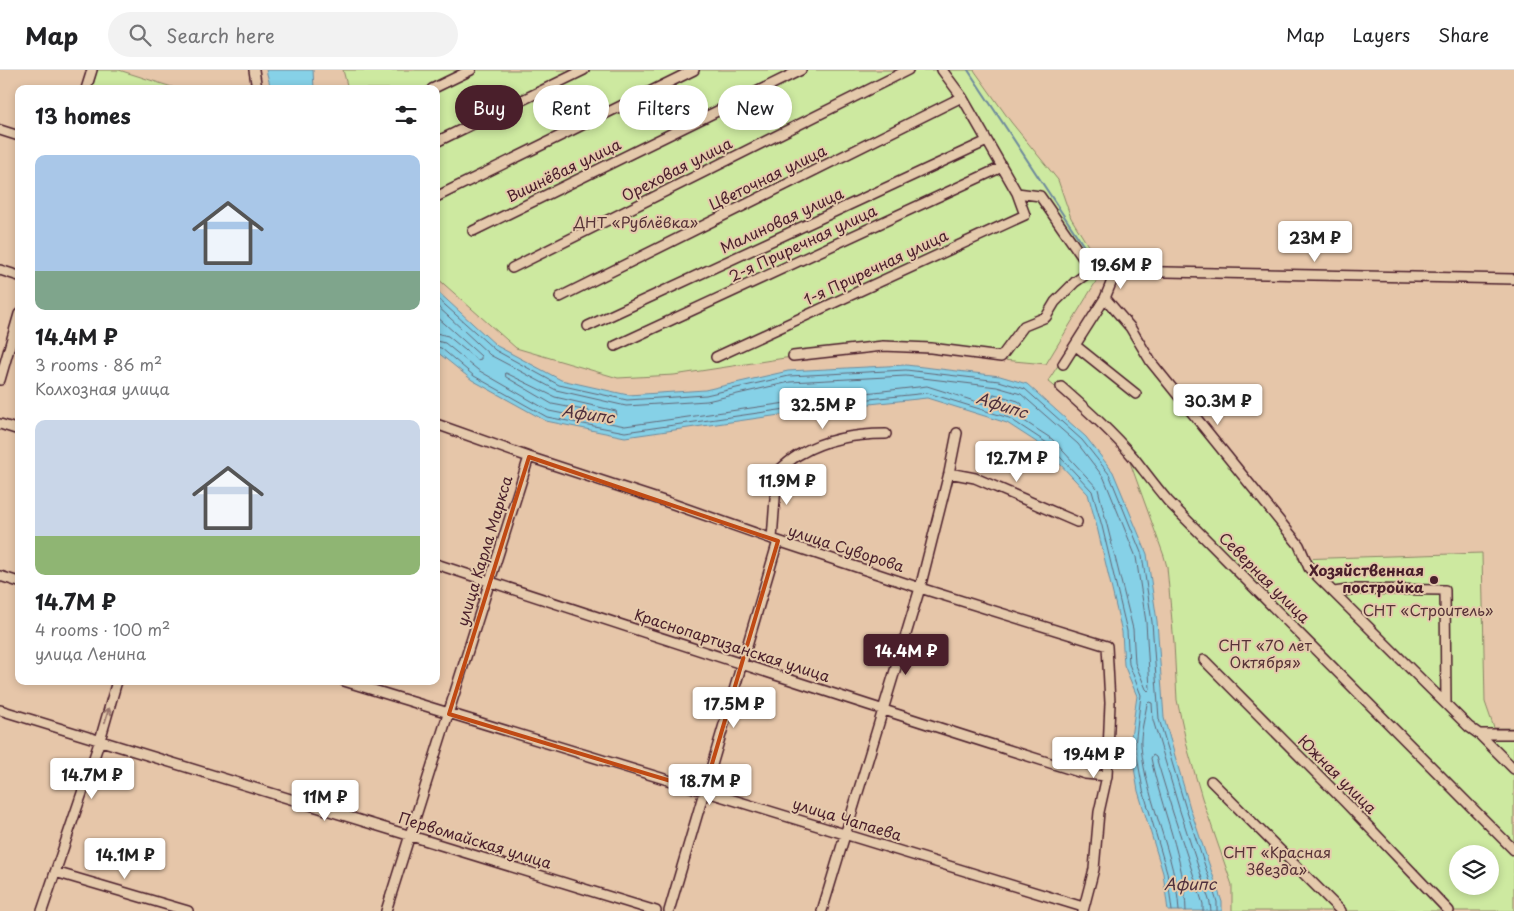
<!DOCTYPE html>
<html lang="en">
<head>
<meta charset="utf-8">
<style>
  :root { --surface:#fff; --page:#f2f2f2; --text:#202124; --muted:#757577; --line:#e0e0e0; --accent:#4a1f2b }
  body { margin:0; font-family:"Playpen Sans",sans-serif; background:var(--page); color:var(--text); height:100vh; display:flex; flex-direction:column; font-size:19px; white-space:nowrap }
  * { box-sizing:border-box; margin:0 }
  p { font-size:16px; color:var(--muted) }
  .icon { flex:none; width:28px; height:28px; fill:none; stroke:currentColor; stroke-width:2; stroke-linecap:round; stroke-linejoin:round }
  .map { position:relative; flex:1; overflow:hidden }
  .panel { position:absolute; left:15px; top:15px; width:425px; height:600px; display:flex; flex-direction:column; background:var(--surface); border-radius:10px; box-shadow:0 2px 8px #0003 }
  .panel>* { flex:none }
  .top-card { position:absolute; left:455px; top:15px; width:475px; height:45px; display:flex; gap:10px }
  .fabs { position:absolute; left:1449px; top:775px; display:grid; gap:10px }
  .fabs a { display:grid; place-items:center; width:50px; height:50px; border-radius:50%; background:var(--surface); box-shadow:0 2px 8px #0003; font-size:25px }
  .price { position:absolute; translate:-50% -42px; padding:0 11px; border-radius:5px; background:#fff; color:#222; font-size:16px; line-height:32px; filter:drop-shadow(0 1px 2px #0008) }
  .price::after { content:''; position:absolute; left:50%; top:30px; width:15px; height:11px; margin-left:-8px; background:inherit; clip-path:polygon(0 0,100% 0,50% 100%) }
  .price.selected { background:var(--accent); color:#fff }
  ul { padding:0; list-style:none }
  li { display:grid; align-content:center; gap:10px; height:265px; padding:0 20px }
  li span { display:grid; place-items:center; height:155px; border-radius:10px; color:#555 }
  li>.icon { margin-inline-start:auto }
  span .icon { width:90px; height:90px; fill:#fffc; stroke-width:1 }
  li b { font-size:21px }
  h2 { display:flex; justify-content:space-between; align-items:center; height:60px; padding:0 20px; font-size:21px }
  .tag { padding:0 18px; border-radius:22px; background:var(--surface); box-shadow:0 2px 8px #0003; font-size:18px; line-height:45px }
  .tag.selected { background:var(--accent); color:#fff }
  header { display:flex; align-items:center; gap:30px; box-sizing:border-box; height:70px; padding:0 25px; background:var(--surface); border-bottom:1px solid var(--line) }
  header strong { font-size:24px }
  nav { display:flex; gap:28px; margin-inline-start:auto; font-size:18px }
  .search { width:350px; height:45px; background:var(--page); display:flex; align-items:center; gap:12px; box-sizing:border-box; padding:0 18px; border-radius:28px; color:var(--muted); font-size:19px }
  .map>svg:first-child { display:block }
  .green { fill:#cde9a0; stroke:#8c8466; fill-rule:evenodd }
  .water { fill:#86d1e7; stroke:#6e8a9c }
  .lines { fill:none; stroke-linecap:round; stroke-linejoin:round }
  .shore { stroke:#626676; stroke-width:1 }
  .stream { stroke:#6e8a9c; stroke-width:2 }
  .minor-casing { stroke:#4a1f2b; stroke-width:12 }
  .minor { stroke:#e5caac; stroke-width:9 }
  .oneway { stroke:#98746c }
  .marked { fill:none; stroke:#c04a14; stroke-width:4; stroke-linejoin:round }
  .poi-dot { fill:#4a1f2b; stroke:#e5caac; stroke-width:2 }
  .labels { text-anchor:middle; stroke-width:4; stroke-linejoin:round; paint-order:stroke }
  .street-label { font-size:15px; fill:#4a1f2b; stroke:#e5caac }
  .park-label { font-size:15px; fill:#573337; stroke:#e5caac }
  .poi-label { font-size:15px; font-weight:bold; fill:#4a1f2b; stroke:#e5caac; text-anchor:end }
  .water-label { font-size:16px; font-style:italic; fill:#50313e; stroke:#e5caac }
</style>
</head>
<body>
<header>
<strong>Map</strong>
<div class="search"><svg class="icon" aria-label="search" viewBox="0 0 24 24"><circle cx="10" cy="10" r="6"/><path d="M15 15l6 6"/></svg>Search here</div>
<nav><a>Map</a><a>Layers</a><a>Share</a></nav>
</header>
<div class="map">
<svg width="1514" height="841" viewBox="0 0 1514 841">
  <rect width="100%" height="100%" fill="#e6c6a9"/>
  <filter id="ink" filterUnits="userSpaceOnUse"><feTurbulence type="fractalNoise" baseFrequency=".02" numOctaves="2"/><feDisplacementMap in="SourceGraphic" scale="10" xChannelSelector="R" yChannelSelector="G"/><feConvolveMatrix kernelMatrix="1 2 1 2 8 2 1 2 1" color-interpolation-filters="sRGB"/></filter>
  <g filter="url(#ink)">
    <path class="green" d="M 97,0 L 119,0 L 178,19 L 92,19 Z
      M 343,0 L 974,0 L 1011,52 L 1058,110 L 1071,148 L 1103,200 L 1046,294 L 883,279 L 785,288 L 674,305 L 618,308 L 516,278 L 436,207 L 436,19 L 348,19 Z
      M 1105,223 L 1163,303 L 1298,469 L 1298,489 L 1482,483 L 1485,632 L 1494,658 L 1514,658 L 1514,841 L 1232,841 L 1232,815 L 1202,728 L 1188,680 L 1177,630 L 1174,573 L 1167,497 L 1164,486 L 1127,384 L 1085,342 L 1048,311 ZM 1458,784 L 1490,784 L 1490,816 L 1458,816 Z"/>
    <path class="water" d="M 266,0 L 313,0 L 314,19 L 271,19 Z
      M 436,220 L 497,276 L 561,310 L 628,325 L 705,320 L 788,301 L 906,295 L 1000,306 L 1027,314 L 1086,367 L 1113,402 L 1147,484 L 1157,551 L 1164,648 L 1190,738 L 1222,832 L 1222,841 L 1168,841 L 1163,803 L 1138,721 L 1130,674 L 1137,626 L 1124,595 L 1122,562 L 1097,457 L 1088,424 L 1044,377 L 1007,353 L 927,328 L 822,339 L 625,367 L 546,351 L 472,310 L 436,281 Z"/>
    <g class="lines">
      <path class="shore" d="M 436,227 L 495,280 L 559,315 L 627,330 L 706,325 L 789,306 L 906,300 L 999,311 L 1025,319 L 1082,370 L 1109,404 L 1142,485 L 1152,552 L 1159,649 L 1186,739 L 1217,832 L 1217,841
        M 436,235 L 490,285 L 556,320 L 626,336 L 707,331 L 790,312 L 906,306 L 997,317 L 1021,324 L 1078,374 L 1104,408 L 1136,487 L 1146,552 L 1150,619 L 1148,621 L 1146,619 L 1135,593 L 1133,559 L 1098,419 L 1052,369 L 1012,343 L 927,316 L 821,328 L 625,356 L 549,341 L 478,300 L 445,273 L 436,271
        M 436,246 L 481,286 L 481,289 L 477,290 L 448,266 L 436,263
        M 436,277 L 441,278 L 474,306 L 547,347 L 625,362 L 821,334 L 928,323 L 1009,348 L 1047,373 L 1092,421 L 1102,456 L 1127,561 L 1129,594 L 1141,625 L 1135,675 L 1143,720 L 1167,802 L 1172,841
        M 506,303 L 555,327 L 616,341 L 617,345 L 615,346 L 552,334 L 506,307 Z
        M 994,324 L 1018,331 L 1022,334 L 1022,337 L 1019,338 L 994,329 L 993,327 Z
        M 1179,841 C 1176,784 1146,732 1141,676 C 1140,663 1145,647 1147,634 L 1149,632 L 1152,633 L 1153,650 L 1180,741 L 1210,833 L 1211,841
        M 1186,841 C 1185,789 1161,739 1151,688 L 1153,685 L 1156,687 L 1173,743 L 1203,834 L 1203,841"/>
      <path class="stream" d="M 968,0 L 1091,187"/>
      <defs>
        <path id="minor" d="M 254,0 L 257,19
          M 942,0 L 962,27 L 1017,123 L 1040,126 L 1085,191 L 1095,198 L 1116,201 L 1514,209
          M 86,19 L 92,0
          M 432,19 L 471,0
          M 0,60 L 19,66
          M 436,72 L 584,0
          M 436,127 L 694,0
          M 473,161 L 801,0
          M 512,198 L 908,0
          M 0,200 L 19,206
          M 560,227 L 962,27
          M 1105,228 L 1130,257 L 1151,292 L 1299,475 L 1309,498 L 1469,657 L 1479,664 L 1514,664
          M 588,256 L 987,71
          M 615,276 L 1002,97
          M 1076,276 L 1136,324
          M 793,286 L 883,276 L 931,278 L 1001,287 L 1024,256 L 1046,247 L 1055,232 L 1075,212 L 1095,198
          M 716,287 L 1025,145 L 1017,123
          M 1063,294 L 1105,228 L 1116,201
          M 0,310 L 19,244
          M 1061,317 C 1086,339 1112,362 1134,388 C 1145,402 1156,417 1168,431 L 1514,780
          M 0,354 L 19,360
          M 436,354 L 529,387 L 673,434 L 778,471 L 920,518 L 1107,576 L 1110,633 L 1107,706 L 1099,742 L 1094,799 L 1083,841
          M 949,403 L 975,408 L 1077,452
          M 772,469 L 777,402 C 785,395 793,387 802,383 C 828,368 856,364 886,364
          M 436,494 C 652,565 868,636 1085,704 L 1107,706
          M 0,506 L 19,512
          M 1334,522 L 1355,519 L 1445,520 L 1446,633
          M 1204,590 L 1345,732 L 1449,841
          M 344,611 L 1083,837
          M 0,640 L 656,841
          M 1479,664 L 1514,699
          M 1211,711 L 1341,841
          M 55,802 L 188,841
          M 42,841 L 100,670 L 117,611
          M 386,841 L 529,387
          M 669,841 L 778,471
          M 822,841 L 920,518 L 949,403 L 957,363"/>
      </defs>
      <use href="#minor" class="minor-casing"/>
      <use href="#minor" class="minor"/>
    </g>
    <defs><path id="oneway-shaft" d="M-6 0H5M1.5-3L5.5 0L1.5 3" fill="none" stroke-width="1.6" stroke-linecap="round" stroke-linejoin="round" transform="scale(1.25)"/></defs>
    <use class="oneway" href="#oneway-shaft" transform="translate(107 645) rotate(-73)"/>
  </g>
  <path class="marked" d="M 529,387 L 778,471 L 704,721 L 449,644 Z"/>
  <circle class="poi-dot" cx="1434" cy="510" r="5"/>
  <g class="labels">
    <g class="street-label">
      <text transform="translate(677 100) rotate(-27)" y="5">Ореховая улица</text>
      <text transform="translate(564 101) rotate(-26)" y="5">Вишнёвая улица</text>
      <text transform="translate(768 108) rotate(-26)" y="5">Цветочная улица</text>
      <text transform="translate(782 151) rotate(-25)" y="5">Малиновая улица</text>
      <text transform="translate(803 174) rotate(-25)" y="5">2-я Приречная улица</text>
      <text transform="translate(876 198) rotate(-25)" y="5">1-я Приречная улица</text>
      <text transform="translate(846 479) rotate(18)" y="5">улица Суворова</text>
      <text transform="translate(485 481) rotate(-73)" y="5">улица Карла Маркса</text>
      <text transform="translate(1264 508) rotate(45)" y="5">Северная улица</text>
      <text transform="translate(732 576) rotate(18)" y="5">Краснопартизанская улица</text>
      <text transform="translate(1337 705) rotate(45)" y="5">Южная улица</text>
      <text transform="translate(847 750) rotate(17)" y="5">улица Чапаева</text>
      <text transform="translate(475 771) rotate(17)" y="5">Первомайская улица</text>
    </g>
    <g class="park-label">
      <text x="636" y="158">ДНТ «Рублёвка»</text>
      <text x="1428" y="546">СНТ «Строитель»</text>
      <text x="1265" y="581">СНТ «70 лет<tspan x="1265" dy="17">Октября»</tspan></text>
      <text x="1277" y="788">СНТ «Красная<tspan x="1277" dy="17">Звезда»</tspan></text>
    </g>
    <g class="poi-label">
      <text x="1424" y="506">Хозяйственная<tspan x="1424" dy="17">постройка</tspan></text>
    </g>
    <g class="water-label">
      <text transform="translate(1002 335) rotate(18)" y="6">Афипс</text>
      <text transform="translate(588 344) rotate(8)" y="6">Афипс</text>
      <text x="1190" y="820">Афипс</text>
    </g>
  </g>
</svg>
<div class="fabs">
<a><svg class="icon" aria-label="layers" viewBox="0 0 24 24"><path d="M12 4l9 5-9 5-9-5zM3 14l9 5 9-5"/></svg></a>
</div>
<b class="price" style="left:1315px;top:193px">23M ₽</b>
<b class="price" style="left:1121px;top:220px">19.6M ₽</b>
<b class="price" style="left:1218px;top:356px">30.3M ₽</b>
<b class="price" style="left:823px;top:360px">32.5M ₽</b>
<b class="price" style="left:1017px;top:413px">12.7M ₽</b>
<b class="price" style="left:787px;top:436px">11.9M ₽</b>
<b class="price selected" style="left:906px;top:606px">14.4M ₽</b>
<b class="price" style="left:734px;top:659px">17.5M ₽</b>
<b class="price" style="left:1094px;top:709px">19.4M ₽</b>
<b class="price" style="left:92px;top:730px">14.7M ₽</b>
<b class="price" style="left:710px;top:736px">18.7M ₽</b>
<b class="price" style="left:325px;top:752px">11M ₽</b>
<b class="price" style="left:125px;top:810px">14.1M ₽</b>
<div class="top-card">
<a class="tag selected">Buy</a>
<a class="tag">Rent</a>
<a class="tag">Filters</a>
<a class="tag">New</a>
</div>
<section class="panel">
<h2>13 homes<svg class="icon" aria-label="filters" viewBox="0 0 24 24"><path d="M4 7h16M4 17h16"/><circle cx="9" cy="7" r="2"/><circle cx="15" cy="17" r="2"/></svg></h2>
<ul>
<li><span style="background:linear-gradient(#a9c7e8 75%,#7fa58c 0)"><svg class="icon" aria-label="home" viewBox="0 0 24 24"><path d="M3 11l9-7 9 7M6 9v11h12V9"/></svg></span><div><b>14.4M ₽</b><p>3 rooms · 86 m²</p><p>Колхозная улица</p></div></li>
<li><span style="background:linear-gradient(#c9d6e8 75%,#8fb573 0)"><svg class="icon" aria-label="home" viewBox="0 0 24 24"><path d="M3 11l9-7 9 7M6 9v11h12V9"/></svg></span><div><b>14.7M ₽</b><p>4 rooms · 100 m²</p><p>улица Ленина</p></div></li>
</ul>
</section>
</div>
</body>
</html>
